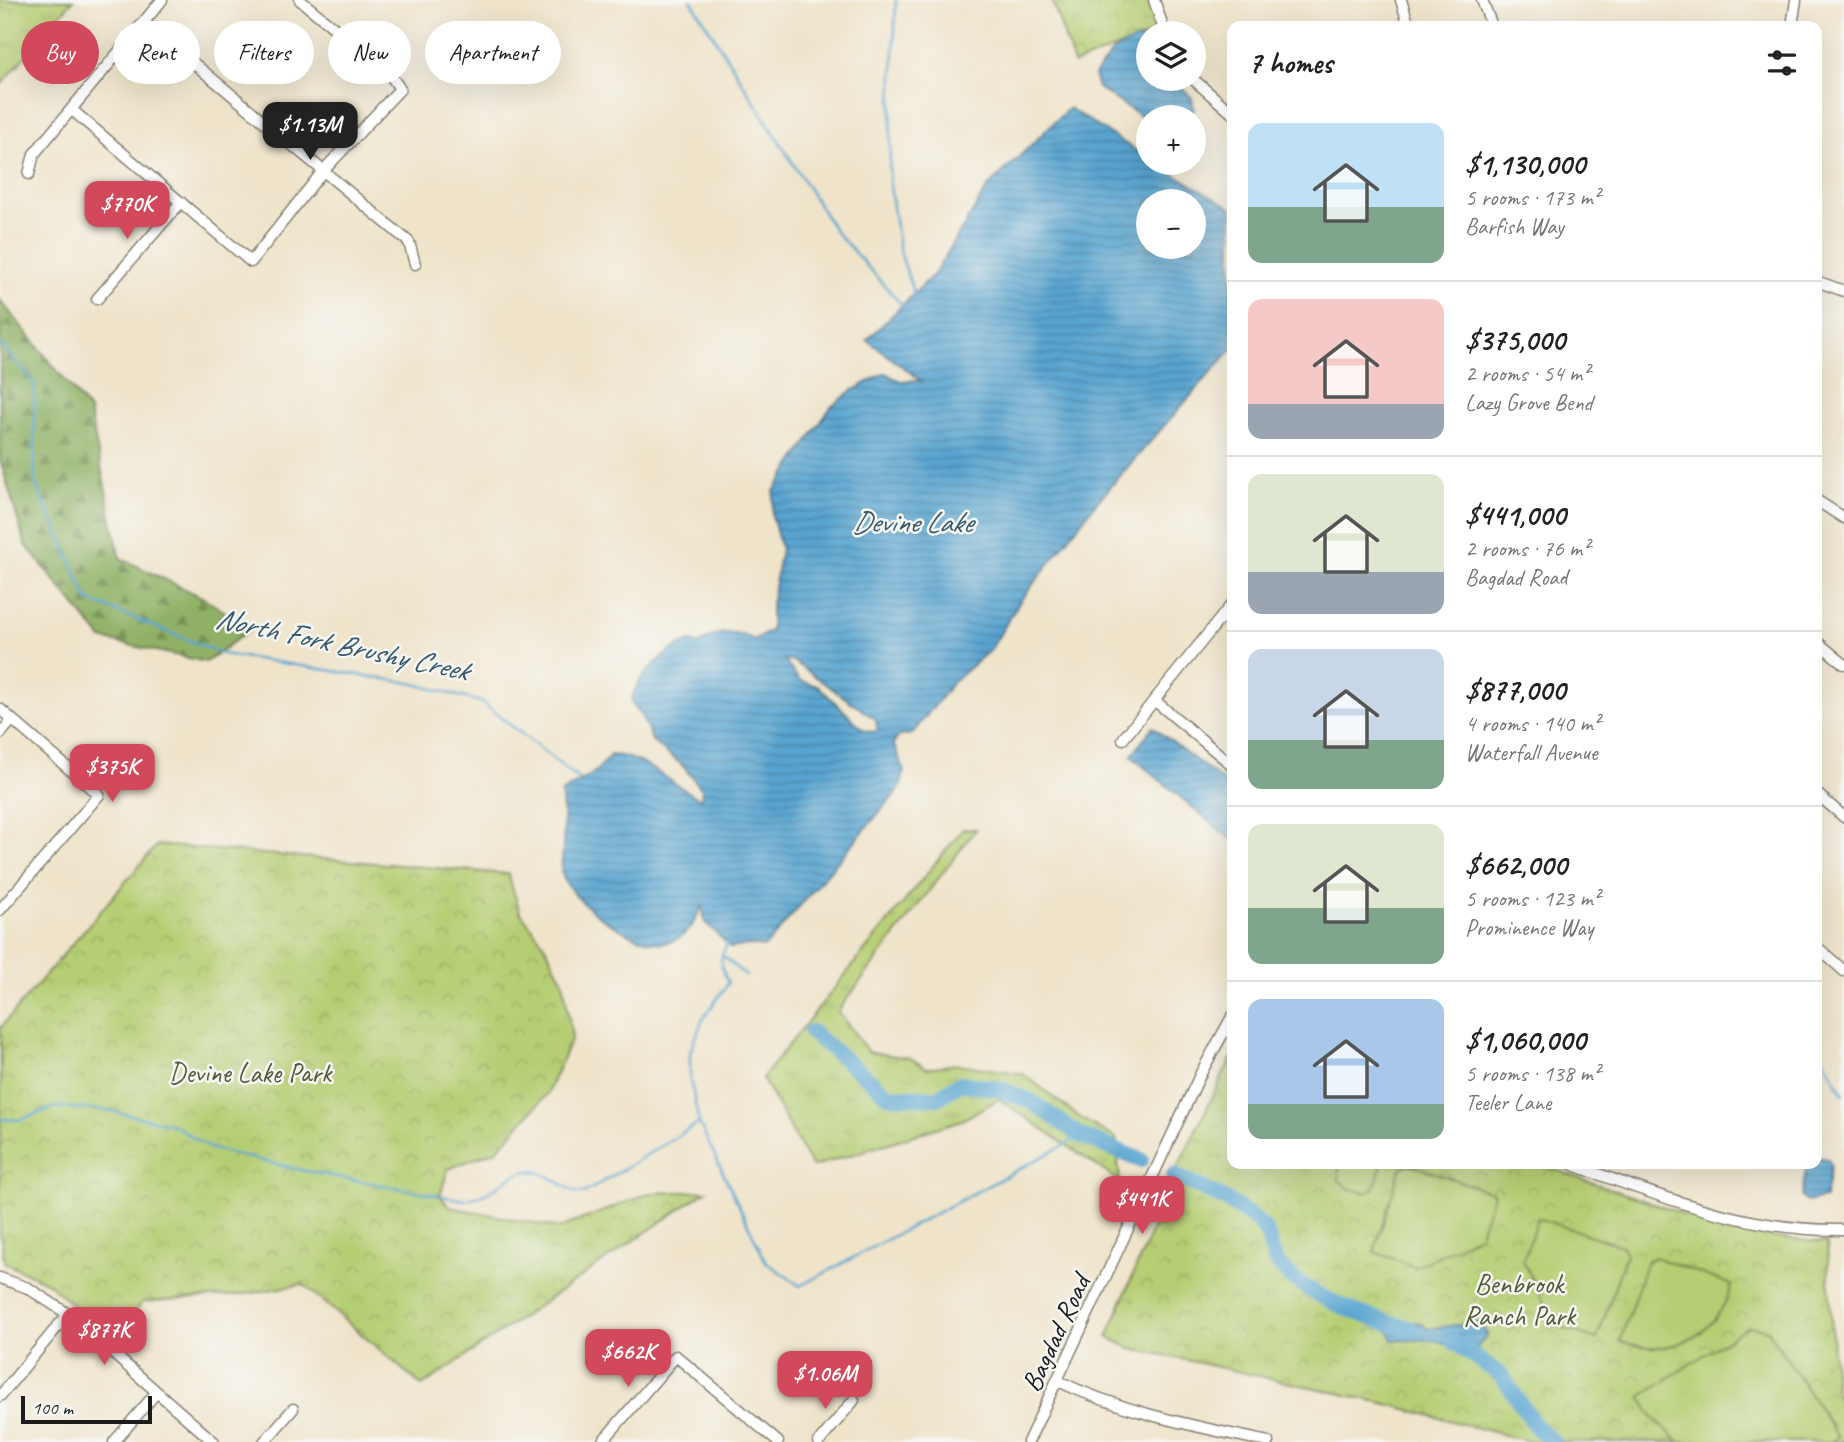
<!DOCTYPE html>
<html lang="en">
<head>
<meta charset="utf-8">
<style>
  :root { --surface:#fff; --page:#f6f6f6; --text:#222; --muted:#767676; --line:#e0e0e0; --accent:#d1495b }
  body { margin:0; font-family:Caveat,sans-serif; background:var(--page); color:var(--text); height:100vh; display:flex; flex-direction:column; font-size:26px; white-space:nowrap }
  * { box-sizing:border-box; margin:0 }
  p { font-size:23px; color:var(--muted) }
  .icon { flex:none; width:38px; height:38px; fill:none; stroke:currentColor; stroke-width:2; stroke-linecap:round; stroke-linejoin:round }
  .map { position:relative; flex:1; overflow:hidden }
  .drawer { position:absolute; left:1227px; top:21px; width:595px; height:1148px; display:flex; flex-direction:column; background:var(--surface); border-radius:14px; box-shadow:0 7px 28px #0002 }
  .drawer>* { flex:none }
  .banner { position:absolute; left:21px; top:21px; width:665px; height:63px; display:flex; gap:14px }
  .controls { position:absolute; left:1136px; top:21px; display:grid; gap:14px }
  .controls a { display:grid; place-items:center; width:70px; height:70px; border-radius:50%; background:var(--surface); box-shadow:0 7px 28px #0002; font-size:35px }
  .scale { position:absolute; left:21px; bottom:18px; width:131px; box-sizing:border-box; padding-left:7px; border:4px solid #1c1c1c; border-top:0; font-size:19px; line-height:24px; white-space:nowrap; color:#1c1c1c; -webkit-text-stroke:5px #f6f6f2; paint-order:stroke }
  .price { position:absolute; translate:-50% -60px; padding:0 16px; border-radius:14px; background:var(--accent); color:#fff; font-size:23px; line-height:46px; filter:drop-shadow(0 2px 4px #0008) }
  .price::after { content:''; position:absolute; left:50%; top:42px; width:21px; height:16px; margin-left:-10px; background:inherit; clip-path:polygon(0 0,100% 0,50% 100%) }
  .price.selected { background:#222; color:#fff }
  ul { padding:0; list-style:none }
  li { display:flex; align-items:center; gap:21px; height:175px; padding:0 21px }
  li+li { border-top:2px solid var(--line) }
  li span { display:grid; place-items:center; flex:none; width:196px; height:140px; border-radius:14px; color:#555 }
  li>.icon { margin-inline-start:auto }
  span .icon { width:84px; height:84px; fill:#fffc; stroke-width:1 }
  li b { font-size:30px }
  h2 { display:flex; justify-content:space-between; align-items:center; height:84px; padding:0 21px; font-size:30px }
  .pill { padding:0 24px; border-radius:32px; background:var(--surface); box-shadow:0 7px 28px #0002; font-size:24px; line-height:63px }
  .pill.selected { background:var(--accent); color:#fff }
  .map>svg:first-child { display:block }
  .grass { fill:url(#grass-tufts); stroke:#697548; stroke-width:2 }
  .forest { fill:url(#forest-firs); stroke:#566640; stroke-width:2 }
  .park { fill:url(#park-crowns); stroke:#697548; stroke-width:2 }
  .garden { fill:#b6ce73; stroke:#697548; stroke-width:2 }
  .water { fill:url(#water-rules); stroke:#3a6076; stroke-width:2; fill-rule:evenodd }
  .lines { fill:none; stroke-linecap:round; stroke-linejoin:round }
  .stream { stroke:#58a4d0; stroke-width:2.5 }
  .river { stroke:#58a4d0; stroke-width:16 }
  .minor-casing { stroke:#868073; stroke-width:13 }
  .minor { stroke:#fff; stroke-width:10 }
  .labels { text-anchor:middle; stroke-width:5; stroke-linejoin:round; paint-order:stroke }
  .park-label { font-size:28px; fill:#525a3a; stroke:#f6f6f2 }
  .street-label { font-size:28px; fill:#1c1c1c; stroke:#f6f6f2 }
  .water-label { font-size:30px; font-style:italic; fill:#37596d; stroke:#f6f6f2 }
</style>
</head>
<body>
<div class="map">
<svg width="1844" height="1442" viewBox="0 0 1844 1442">
  <defs>
    <pattern id="grass-tufts" width="24" height="20" patternUnits="userSpaceOnUse" patternTransform="scale(1.75)"><rect width="24" height="20" fill="#b6ce73"/><path d="M3 7l-1-3M5 7V3M7 7l1-3M15 17l-1-3M17 17v-4M19 17l1-3" fill="none" stroke="#9cb063"/></pattern>
    <pattern id="forest-firs" width="22" height="20" patternUnits="userSpaceOnUse" patternTransform="scale(1.75)"><rect width="22" height="20" fill="#90b165"/><path d="M5 1l3.5 6h-7zM16 11l3.5 6h-7z" fill="#758f52"/></pattern>
    <pattern id="park-crowns" width="20" height="18" patternUnits="userSpaceOnUse" patternTransform="scale(1.75)"><rect width="20" height="18" fill="#b6ce73"/><path d="M2 6a3 3 0 1 1 6 0M12 15a3 3 0 1 1 6 0" fill="none" stroke="#9cb063"/></pattern>
    <pattern id="water-rules" width="6" height="5" patternUnits="userSpaceOnUse" patternTransform="scale(1.75)"><rect width="6" height="5" fill="#58a4d0"/><path d="M0 2.5h6" fill="none" stroke="#4885a8"/></pattern>
  </defs>
  <rect width="100%" height="100%" fill="#f6f6f2"/>
  <filter id="ink" filterUnits="userSpaceOnUse"><feTurbulence type="fractalNoise" baseFrequency=".0143" numOctaves="2"/><feDisplacementMap in="SourceGraphic" scale="14" xChannelSelector="R" yChannelSelector="G"/><feConvolveMatrix kernelMatrix="1 2 1 2 8 2 1 2 1" color-interpolation-filters="sRGB"/></filter>
  <filter id="wash" filterUnits="userSpaceOnUse"><feTurbulence type="fractalNoise" baseFrequency=".00686" numOctaves="4" result="noise"/><feDisplacementMap in="SourceGraphic" scale="28" xChannelSelector="R" yChannelSelector="G"/><feGaussianBlur stdDeviation="1.57" result="paint"/><feColorMatrix in="noise" values="0 0 0 0 0 0 0 0 0 0 0 0 0 0 0 0 0 1.4 0 .05"/><feComposite in="paint" operator="in"/></filter>
  <g filter="url(#wash)">
    <rect width="100%" height="100%" fill="#efe4ca"/>
    <path class="grass" d="M 0,0 L 73,0 L 0,86 Z
      M 963,829 L 976,829 L 838,1011 L 868,1052 L 910,1058 L 927,1068 L 958,1064 L 1023,1074 L 1082,1119 L 1116,1138 L 1120,1182 L 999,1099 L 962,1120 L 812,1167 L 762,1078 Z"/>
    <path class="forest" d="M 0,300 L 89,410 L 120,558 L 202,597 L 251,629 L 206,662 L 102,639 L 25,544 L 0,459 Z"/>
    <path class="park" d="M 1052,0 L 1149,0 L 1160,31 L 1074,64 Z
      M 157,845 L 508,874 L 520,912 L 544,944 L 563,981 L 572,1037 L 547,1094 L 497,1150 L 448,1169 L 440,1196 L 450,1207 L 560,1228 L 650,1193 L 706,1191 L 422,1386 L 303,1284 L 240,1295 L 143,1302 L 112,1339 L 48,1283 L 5,1263 L 0,1234 L 1,1027 Z
      M 1232,1057 L 1232,1164 L 1539,1164 L 1712,1224 L 1779,1238 L 1827,1243 L 1835,1389 L 1844,1413 L 1844,1442 L 1531,1442 L 1383,1403 L 1131,1348 L 1107,1337 L 1181,1160 Z"/>
    <path class="garden" d="M 1339,1164 L 1382,1164 L 1374,1189 L 1366,1193 L 1348,1188 L 1339,1180 Z
      M 1409,1164 L 1494,1193 L 1479,1236 L 1416,1267 L 1374,1252 L 1400,1169 Z
      M 1538,1218 L 1622,1246 L 1626,1254 L 1597,1339 L 1555,1325 L 1523,1261 Z
      M 1655,1257 L 1732,1285 C 1716,1337 1672,1359 1620,1341 L 1647,1261 Z
      M 1748,1326 L 1768,1330 L 1838,1437 L 1831,1442 L 1679,1442 L 1653,1417 L 1640,1397 Z"/>
    <path class="water" d="M 1137,39 L 1148,41 L 1148,79 L 1174,79 L 1192,98 L 1194,110 L 1189,117 L 1148,117 L 1148,121 L 1098,88 L 1094,75 L 1114,50 Z
      M 1069,108 L 1148,158 L 1148,163 L 1155,163 L 1232,208 L 1232,349 L 1096,503 L 1018,604 L 991,649 L 954,681 L 912,734 L 899,736 L 893,743 L 904,770 L 901,787 L 765,947 L 748,945 L 731,948 L 705,922 L 702,906 C 694,922 691,934 672,941 C 642,952 571,904 562,874 C 560,867 563,856 563,847 C 564,829 564,811 561,793 C 585,777 592,779 610,755 C 644,754 672,786 701,799 L 702,789 L 682,765 L 653,742 L 640,713 L 631,702 C 636,676 666,650 690,641 L 698,645 C 717,630 734,629 755,640 L 771,630 L 771,604 L 781,549 L 772,516 L 774,491 L 831,407 L 853,390 L 885,373 L 900,381 L 918,380 L 923,382 L 867,340 L 935,273 L 988,187 ZM 1194,201 L 1194,247 L 1148,247 L 1148,201 ZM 784,659 L 793,661 L 875,719 L 878,730 L 874,732 L 864,730 L 818,686 L 800,681 Z
      M 1153,727 L 1232,788 L 1232,840 L 1131,756 Z
      M 1817,1157 L 1828,1159 L 1831,1165 L 1825,1198 L 1807,1202 L 1801,1197 L 1807,1164 L 1816,1164 Z
      M 1400,1321 L 1422,1323 L 1428,1329 L 1477,1322 L 1488,1335 L 1468,1358 C 1440,1332 1424,1342 1393,1340 L 1388,1329 L 1391,1323 Z"/>
    <g class="lines">
      <path class="stream" d="M 691,0 L 835,231 L 904,307
        M 896,0 L 889,179 L 899,248 L 914,295
        M 0,343 L 34,383 L 35,482 L 88,600 L 223,654 L 411,683 L 481,702 L 580,780
        M 728,942 L 722,955 L 746,976
        M 722,955 L 721,966 L 728,983 L 703,1019 L 690,1052 L 690,1078 L 699,1123 L 766,1262 L 800,1286 L 1081,1136
        M 1816,1045 L 1844,1095
        M 0,1119 L 19,1120 L 56,1107 L 112,1111 L 174,1125 L 209,1148 L 305,1171 L 464,1200 C 471,1198 479,1197 485,1194 C 499,1187 513,1172 529,1171 C 550,1170 564,1192 584,1193 L 699,1123"/>
      <path class="river" d="M 811,1032 L 889,1096 L 937,1098 L 961,1083 L 1003,1090 L 1032,1102 L 1081,1136 L 1141,1160
        M 1174,1175 C 1206,1190 1237,1202 1262,1226 C 1271,1235 1269,1251 1276,1261 C 1302,1295 1368,1319 1409,1328
        M 1454,1342 L 1502,1376 L 1537,1428 L 1553,1442"/>
    </g>
  </g>
  <g filter="url(#ink)">
    <g class="lines">
      <defs>
        <path id="minor" d="M 1154,0 L 1165,33
          M 1401,0 L 1409,26
          M 1482,0 L 1492,26
          M 144,22 L 409,242 L 415,264
          M 1792,26 L 1796,0
          M 1193,79 L 1232,113
          M 72,110 L 251,262 L 323,171 L 400,89 L 389,73 L 300,0
          M 29,174 L 34,154 L 162,0
          M 1816,281 L 1844,291
          M 97,299 L 181,202
          M 1816,500 L 1844,518
          M 1816,641 L 1844,664
          M 1154,700 L 1232,765
          M 0,709 L 99,795 L 0,910
          M 0,734 L 12,720
          M 1123,739 L 1232,604
          M 1816,793 L 1844,817
          M 1816,946 L 1844,971
          M 1571,1164 C 1659,1196 1748,1232 1844,1230
          M 0,1278 L 28,1288 L 68,1314 L 214,1442
          M 1058,1381 C 1125,1413 1195,1426 1268,1442
          M 0,1396 L 68,1314
          M 114,1442 L 156,1393
          M 264,1442 L 293,1409
          M 602,1442 L 676,1356 L 778,1442
          M 819,1442 L 854,1400
          M 1028,1442 L 1201,1073 L 1232,1017"/>
      </defs>
      <use href="#minor" class="minor-casing"/>
      <use href="#minor" class="minor"/>
    </g>
  </g>
  <g class="labels">
    <g class="park-label">
      <text x="250" y="1082">Devine Lake Park</text>
      <text x="1519" y="1293">Benbrook<tspan x="1519" dy="32">Ranch Park</tspan></text>
    </g>
    <g class="street-label">
      <text transform="translate(1055 1333) rotate(-65)" y="10">Bagdad Road</text>
    </g>
    <g class="water-label">
      <text x="912" y="532">Devine Lake</text>
      <text transform="translate(342 644) rotate(12)" y="10">North Fork Brushy Creek</text>
    </g>
  </g>
</svg>
<div class="controls">
<a><svg class="icon" aria-label="layers" viewBox="0 0 24 24"><path d="M12 4l9 5-9 5-9-5zM3 14l9 5 9-5"/></svg></a>
<a>+</a>
<a>−</a>
</div>
<div class="scale">100 m</div>
<b class="price selected" style="left:310px;top:162px">$1.13M</b>
<b class="price" style="left:127px;top:241px">$770K</b>
<b class="price" style="left:112px;top:804px">$375K</b>
<b class="price" style="left:1142px;top:1236px">$441K</b>
<b class="price" style="left:104px;top:1367px">$877K</b>
<b class="price" style="left:628px;top:1389px">$662K</b>
<b class="price" style="left:825px;top:1411px">$1.06M</b>
<div class="banner">
<a class="pill selected">Buy</a>
<a class="pill">Rent</a>
<a class="pill">Filters</a>
<a class="pill">New</a>
<a class="pill">Apartment</a>
</div>
<section class="drawer">
<h2>7 homes<svg class="icon" aria-label="filters" viewBox="0 0 24 24"><path d="M4 7h16M4 17h16"/><circle cx="9" cy="7" r="2"/><circle cx="15" cy="17" r="2"/></svg></h2>
<ul>
<li><span style="background:linear-gradient(#bfe0f5 60%,#7fa58c 0)"><svg class="icon" aria-label="home" viewBox="0 0 24 24"><path d="M3 11l9-7 9 7M6 9v11h12V9"/></svg></span><div><b>$1,130,000</b><p>5 rooms · 173 m²</p><p>Barfish Way</p></div></li>
<li><span style="background:linear-gradient(#f6c9c9 75%,#9aa5b1 0)"><svg class="icon" aria-label="home" viewBox="0 0 24 24"><path d="M3 11l9-7 9 7M6 9v11h12V9"/></svg></span><div><b>$375,000</b><p>2 rooms · 54 m²</p><p>Lazy Grove Bend</p></div></li>
<li><span style="background:linear-gradient(#dfe7d0 70%,#9aa5b1 0)"><svg class="icon" aria-label="home" viewBox="0 0 24 24"><path d="M3 11l9-7 9 7M6 9v11h12V9"/></svg></span><div><b>$441,000</b><p>2 rooms · 76 m²</p><p>Bagdad Road</p></div></li>
<li><span style="background:linear-gradient(#c9d6e8 65%,#7fa58c 0)"><svg class="icon" aria-label="home" viewBox="0 0 24 24"><path d="M3 11l9-7 9 7M6 9v11h12V9"/></svg></span><div><b>$877,000</b><p>4 rooms · 140 m²</p><p>Waterfall Avenue</p></div></li>
<li><span style="background:linear-gradient(#dfe7d0 60%,#7fa58c 0)"><svg class="icon" aria-label="home" viewBox="0 0 24 24"><path d="M3 11l9-7 9 7M6 9v11h12V9"/></svg></span><div><b>$662,000</b><p>5 rooms · 123 m²</p><p>Prominence Way</p></div></li>
<li><span style="background:linear-gradient(#a9c7e8 75%,#7fa58c 0)"><svg class="icon" aria-label="home" viewBox="0 0 24 24"><path d="M3 11l9-7 9 7M6 9v11h12V9"/></svg></span><div><b>$1,060,000</b><p>5 rooms · 138 m²</p><p>Teeler Lane</p></div></li>
</ul>
</section>
</div>
</body>
</html>
